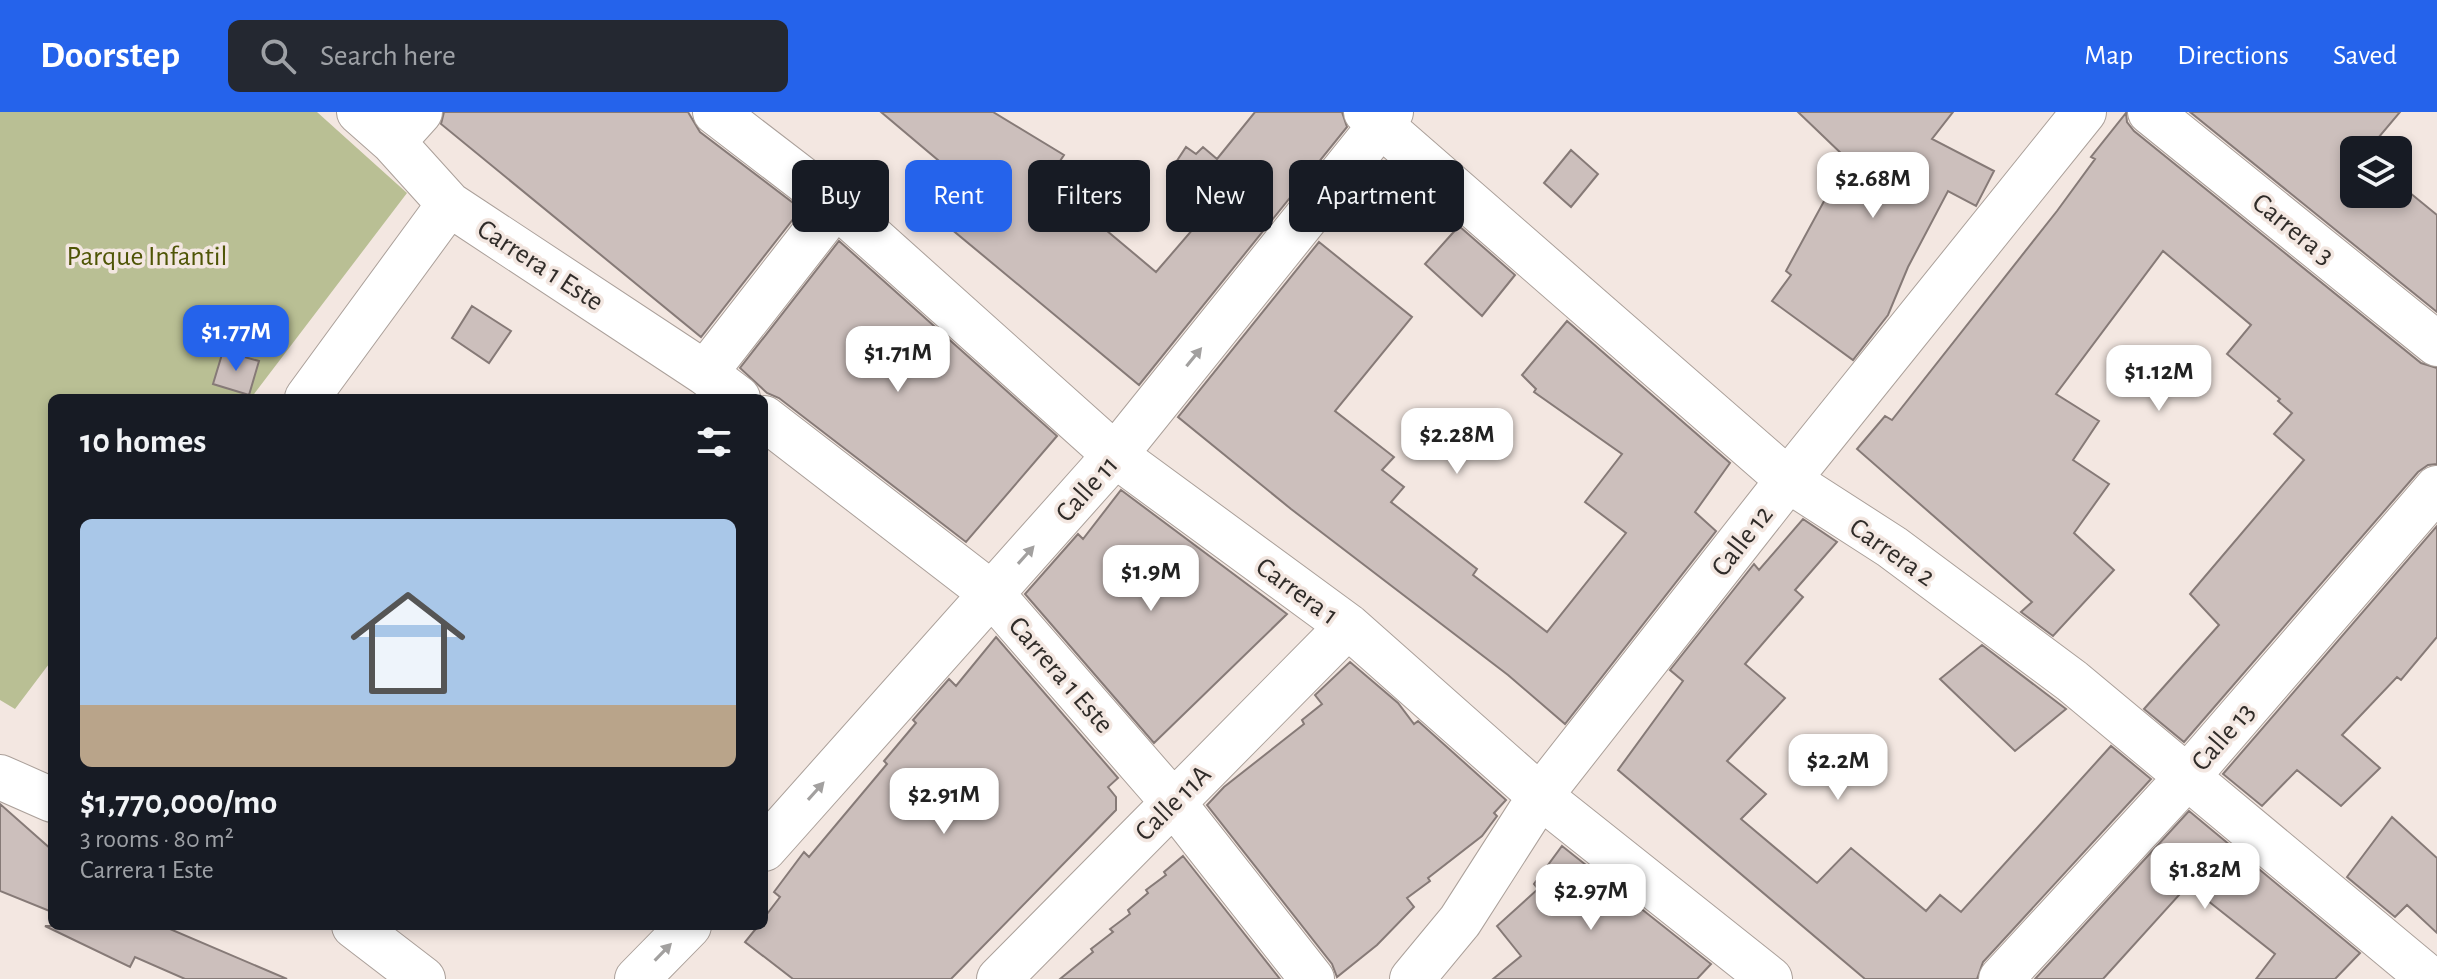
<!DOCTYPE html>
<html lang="en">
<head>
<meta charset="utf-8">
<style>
  :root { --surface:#171b24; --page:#242831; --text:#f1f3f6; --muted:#9ea1a6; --accent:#2563eb }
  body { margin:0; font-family:"Alegreya Sans",sans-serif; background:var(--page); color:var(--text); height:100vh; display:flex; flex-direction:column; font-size:30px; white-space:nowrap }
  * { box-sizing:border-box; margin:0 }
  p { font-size:26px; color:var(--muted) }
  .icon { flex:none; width:44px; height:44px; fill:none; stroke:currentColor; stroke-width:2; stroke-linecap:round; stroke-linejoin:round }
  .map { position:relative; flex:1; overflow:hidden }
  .side { position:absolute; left:48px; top:282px; width:720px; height:536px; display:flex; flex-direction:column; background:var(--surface); border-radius:12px; box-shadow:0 4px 12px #0003 }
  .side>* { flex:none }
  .banner { position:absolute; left:792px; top:48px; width:760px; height:72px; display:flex; gap:16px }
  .tools { position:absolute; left:2340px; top:24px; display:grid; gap:16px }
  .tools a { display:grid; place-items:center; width:72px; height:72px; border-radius:12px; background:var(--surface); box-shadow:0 4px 12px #0003; font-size:40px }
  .price { position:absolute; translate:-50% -68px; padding:0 18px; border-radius:16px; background:#fff; color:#222; font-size:26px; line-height:52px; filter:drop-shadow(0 2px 4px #0008) }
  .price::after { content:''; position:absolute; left:50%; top:48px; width:24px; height:18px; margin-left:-12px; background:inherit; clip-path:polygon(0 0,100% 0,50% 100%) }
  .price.on { background:var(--accent); color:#fff }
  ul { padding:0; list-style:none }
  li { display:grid; align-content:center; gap:16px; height:424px; padding:0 32px }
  li span { display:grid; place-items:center; height:248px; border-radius:12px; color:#555 }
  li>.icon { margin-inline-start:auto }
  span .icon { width:144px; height:144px; fill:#fffc; stroke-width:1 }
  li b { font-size:34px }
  h2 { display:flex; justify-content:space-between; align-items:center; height:96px; padding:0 32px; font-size:34px }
  .chip { padding:0 28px; border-radius:12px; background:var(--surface); box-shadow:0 4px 12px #0003; font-size:28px; line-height:72px }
  .chip.on { background:var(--accent); color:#fff }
  header { display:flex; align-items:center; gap:48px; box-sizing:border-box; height:112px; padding:0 40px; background:var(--accent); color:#fff }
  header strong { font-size:38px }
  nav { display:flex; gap:44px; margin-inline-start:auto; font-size:28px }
  .search { width:560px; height:72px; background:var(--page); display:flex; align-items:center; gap:20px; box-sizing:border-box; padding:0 28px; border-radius:12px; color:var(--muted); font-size:30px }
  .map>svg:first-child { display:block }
  .green { fill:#b9bf94 }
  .building { fill:#ccbfbc; stroke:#867a77; stroke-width:2 }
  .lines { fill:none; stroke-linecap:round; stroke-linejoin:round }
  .street-casing { stroke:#aba09a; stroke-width:46 }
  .primary-casing { stroke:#aba09a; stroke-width:46 }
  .street { stroke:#fff; stroke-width:44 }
  .primary { stroke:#fff; stroke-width:44 }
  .oneway { fill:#a2a09f }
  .labels { text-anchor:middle; stroke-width:7; stroke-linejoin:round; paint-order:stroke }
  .street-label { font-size:28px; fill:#302c29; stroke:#f3e7e1 }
  .park-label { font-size:28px; fill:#4f5506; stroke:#f3e7e1 }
</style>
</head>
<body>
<header>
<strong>Doorstep</strong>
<div class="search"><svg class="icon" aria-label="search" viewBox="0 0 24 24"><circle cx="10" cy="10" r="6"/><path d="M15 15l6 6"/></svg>Search here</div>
<nav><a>Map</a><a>Directions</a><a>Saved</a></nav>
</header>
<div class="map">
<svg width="2437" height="867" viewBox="0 0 2437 867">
  <rect width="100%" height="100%" fill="#f3e7e1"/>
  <path class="green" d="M 0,0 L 317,0 L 407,81 L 251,286 L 52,286 L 52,548 L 15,597 L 0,588 Z"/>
  <path class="building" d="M 444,0 L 688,0 L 700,20 L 801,97 L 701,225 L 441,12 Z
    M 881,0 L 993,0 L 1064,43 L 1050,64 L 1074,79 L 1069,87 L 1156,160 L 1200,109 L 1167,64 L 1186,35 L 1196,42 L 1203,35 L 1217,47 L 1255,0 L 1342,0 L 1347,15 L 1139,273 L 944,111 L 971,76 Z
    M 1798,0 L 1953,0 L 1932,27 L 1994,59 L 1976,94 L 1948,79 L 1908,155 L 1888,203 L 1853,248 L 1772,189 L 1791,163 L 1786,159 L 1847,47 Z
    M 2190,0 L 2400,0 L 2368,38 L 2354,38 L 2354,82 L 2398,82 L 2398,71 L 2437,103 L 2437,200 Z
    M 2126,1 L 2127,10 L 2134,19 L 2421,251 L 2437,256 L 2437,352 L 2428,353 L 2418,360 L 2184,630 L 2144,597 L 2219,513 L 2190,482 L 2304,348 L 2274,322 L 2292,301 L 2278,289 L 2280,287 L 2227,242 L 2251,213 L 2163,139 L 2056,282 L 2099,309 L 2073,348 L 2109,372 L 2074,421 L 2114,458 L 2053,524 L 2021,500 L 2032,490 L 1857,337 L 1885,304 L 1892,308 L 2057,99 L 2095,47 L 2091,45 Z
    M 1571,38 L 1598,62 L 1571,95 L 1544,71 Z
    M 1459,114 L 1515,163 L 1482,204 L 1425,152 Z
    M 839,129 L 1057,324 L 966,430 L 779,286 L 767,281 L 740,256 Z
    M 1319,130 L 1412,205 L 1335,299 L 1394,345 L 1382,358 L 1404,375 L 1391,390 L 1477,457 L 1473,463 L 1547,520 L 1626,421 L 1585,390 L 1622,342 L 1534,280 L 1536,277 L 1522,263 L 1567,209 L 1730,351 L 1695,400 L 1716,419 L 1565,612 L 1508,563 L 1291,397 L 1178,305 Z
    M 472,194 L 511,219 L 489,251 L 452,226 Z
    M 223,239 L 259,249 L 249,283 L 213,272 Z
    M 1121,378 L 1287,502 L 1154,631 L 1025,482 L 1078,422 L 1083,427 Z
    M 1803,407 L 1837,430 L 1795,478 L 1803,485 L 1745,552 L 1785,586 L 1727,649 L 1766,682 L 1741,707 L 1817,771 L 1851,736 L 1926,799 L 1940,783 L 1961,800 L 2111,634 L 2151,667 L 1983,850 L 1977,867 L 1865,867 L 1618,658 L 1683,569 L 1670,558 L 1754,452 L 1759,458 Z
    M 2437,414 L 2437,525 L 2401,568 L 2397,565 L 2342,623 L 2380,656 L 2341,694 L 2297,658 L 2262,694 L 2223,662 Z
    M 996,525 L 1118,666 L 1108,675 L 1116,685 L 1116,698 L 951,867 L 793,867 L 745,830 L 758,814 L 764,814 L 764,806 L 780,785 L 774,780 L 804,740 L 809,745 L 887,652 L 884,649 L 916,611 L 913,608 L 949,567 L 956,574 Z
    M 1982,533 L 2066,597 L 2015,639 L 1940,567 Z
    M 1350,550 L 1398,591 L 1414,612 L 1418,609 L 1506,688 L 1494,701 L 1497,704 L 1482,724 L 1428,766 L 1430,769 L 1407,786 L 1414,795 L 1377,833 L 1337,865 L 1332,852 L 1207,693 L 1224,675 L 1304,612 L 1302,608 L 1322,592 L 1315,583 Z
    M 0,692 L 52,738 L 52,800 L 0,779 Z
    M 2189,699 L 2360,841 L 2335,867 L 2256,867 L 2275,842 L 2188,773 L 2103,867 L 2035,867 Z
    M 2392,705 L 2437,746 L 2437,821 L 2407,793 L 2395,805 L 2347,765 Z
    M 1562,734 L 1711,852 L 1697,867 L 1493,867 L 1521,844 L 1497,814 L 1538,777 L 1534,772 Z
    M 1183,744 L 1280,867 L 1060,867 L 1093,840 L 1091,837 L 1113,820 L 1110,817 L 1130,802 L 1128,798 L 1148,781 L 1146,778 L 1166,763 L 1164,760 Z
    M 45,814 L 163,814 L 287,867 L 185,867 L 135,845 L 130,855 Z"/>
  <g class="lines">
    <defs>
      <path id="street" d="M 359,0 L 393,30 L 449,92 L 705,261 L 738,286
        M 715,0 L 836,93 L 1115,343 L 1348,514 L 1540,684 L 1770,867
        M 1366,0 L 1788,368 L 1892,435 L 2072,569 L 2430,867
        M 2150,0 L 2437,232
        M 393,30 L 420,0
        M 705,261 L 836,93
        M 307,286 L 449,92
        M 764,306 L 991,481 L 1172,689 L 1312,867
        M 764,737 L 1115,343 L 1391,0
        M 637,867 L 689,814
        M 999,867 L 1348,514
        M 1412,867 L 1460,809 L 1540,684 L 1788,368 L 2084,0
        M 2001,867 L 2188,664 L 2437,376"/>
      <path id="primary" d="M 0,665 L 52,688
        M 354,814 L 423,867"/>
    </defs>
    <use href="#street" class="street-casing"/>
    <use href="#primary" class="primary-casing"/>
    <use href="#street" class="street"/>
    <use href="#primary" class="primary"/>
  </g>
  <defs><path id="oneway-solid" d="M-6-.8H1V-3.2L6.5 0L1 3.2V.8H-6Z" transform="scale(2)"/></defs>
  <g class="oneway">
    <use href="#oneway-solid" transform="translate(1194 245) rotate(-51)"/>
    <use href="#oneway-solid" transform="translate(1026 443) rotate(-48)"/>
    <use href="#oneway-solid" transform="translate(816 679) rotate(-48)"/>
    <use href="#oneway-solid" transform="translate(663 840) rotate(-46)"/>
  </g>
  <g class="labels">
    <g class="street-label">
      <text transform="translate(2294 116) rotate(39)" y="10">Carrera 3</text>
      <text transform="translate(541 152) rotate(33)" y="10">Carrera 1 Este</text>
      <text transform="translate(1086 376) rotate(-48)" y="10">Calle 11</text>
      <text transform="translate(1741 428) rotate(-52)" y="10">Calle 12</text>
      <text transform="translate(1893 439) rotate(35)" y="10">Carrera 2</text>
      <text transform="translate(1298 478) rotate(36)" y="10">Carrera 1</text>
      <text transform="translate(1062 562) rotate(49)" y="10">Carrera 1 Este</text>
      <text transform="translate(2222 624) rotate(-49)" y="10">Calle 13</text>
      <text transform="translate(1172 690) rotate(-45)" y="10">Calle 11A</text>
    </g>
    <g class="park-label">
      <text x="147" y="153">Parque Infantil</text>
    </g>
  </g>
</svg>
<div class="tools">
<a><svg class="icon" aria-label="layers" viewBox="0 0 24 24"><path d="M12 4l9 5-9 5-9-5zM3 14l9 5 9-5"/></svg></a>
</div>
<b class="price" style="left:1873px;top:108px">$2.68M</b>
<b class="price on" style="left:236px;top:261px">$1.77M</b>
<b class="price" style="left:898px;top:282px">$1.71M</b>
<b class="price" style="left:2159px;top:301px">$1.12M</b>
<b class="price" style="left:1457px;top:364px">$2.28M</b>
<b class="price" style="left:1151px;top:501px">$1.9M</b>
<b class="price" style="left:1838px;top:690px">$2.2M</b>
<b class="price" style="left:944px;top:724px">$2.91M</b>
<b class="price" style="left:2205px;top:799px">$1.82M</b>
<b class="price" style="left:1591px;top:820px">$2.97M</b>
<div class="banner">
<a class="chip">Buy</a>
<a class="chip on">Rent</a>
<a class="chip">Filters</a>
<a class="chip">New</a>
<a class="chip">Apartment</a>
</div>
<section class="side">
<h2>10 homes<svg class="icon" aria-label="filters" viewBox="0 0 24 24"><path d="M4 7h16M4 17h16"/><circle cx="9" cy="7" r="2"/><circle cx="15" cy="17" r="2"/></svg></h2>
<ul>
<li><span style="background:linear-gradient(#a9c7e8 75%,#b9a48a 0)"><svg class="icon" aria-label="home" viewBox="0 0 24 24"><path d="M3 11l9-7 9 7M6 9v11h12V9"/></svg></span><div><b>$1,770,000/mo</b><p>3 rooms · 80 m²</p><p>Carrera 1 Este</p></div></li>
</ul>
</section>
</div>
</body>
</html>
